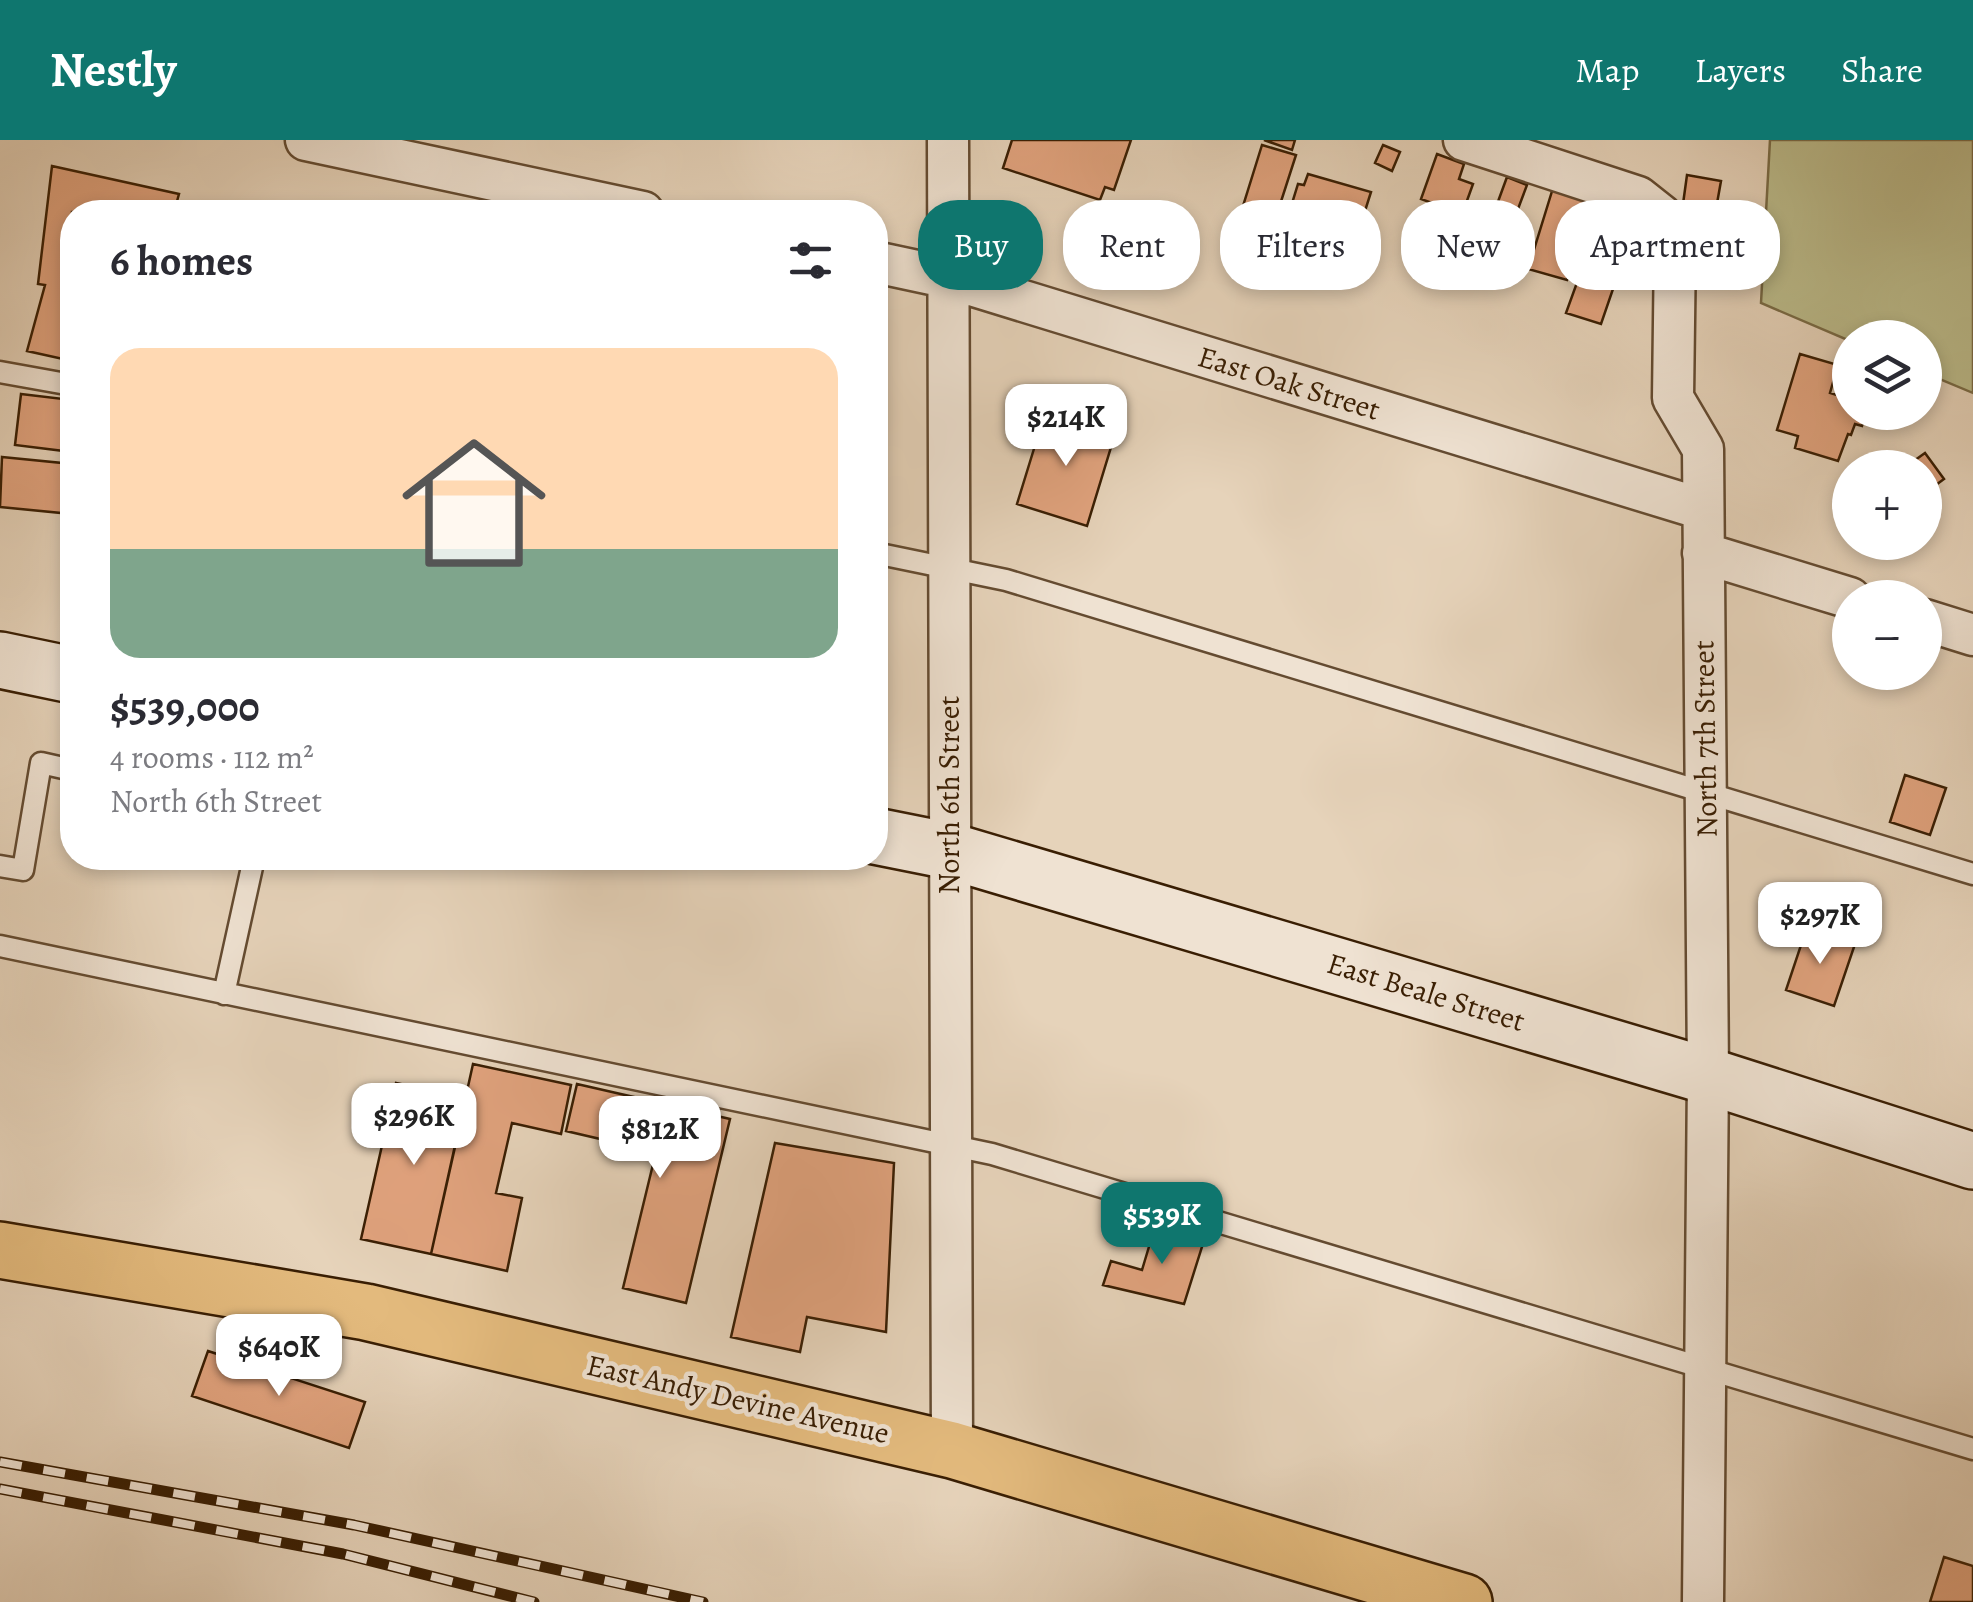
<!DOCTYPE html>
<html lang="en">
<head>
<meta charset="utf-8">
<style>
  :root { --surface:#fff; --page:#f2f2f3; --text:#2b2b33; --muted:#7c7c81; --line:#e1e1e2; --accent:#0f766e }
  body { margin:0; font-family:Alegreya,serif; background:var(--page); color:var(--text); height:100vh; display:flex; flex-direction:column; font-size:38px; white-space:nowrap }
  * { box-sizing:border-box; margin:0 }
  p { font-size:32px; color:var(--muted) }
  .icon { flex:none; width:55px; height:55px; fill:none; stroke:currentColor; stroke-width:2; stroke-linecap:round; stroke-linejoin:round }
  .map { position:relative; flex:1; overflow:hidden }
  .details { position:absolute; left:60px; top:60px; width:828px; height:670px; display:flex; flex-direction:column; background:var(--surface); border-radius:40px; box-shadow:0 5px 15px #0003 }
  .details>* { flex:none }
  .top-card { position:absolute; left:918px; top:60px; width:905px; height:90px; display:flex; gap:20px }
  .buttons { position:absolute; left:1832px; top:180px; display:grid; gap:20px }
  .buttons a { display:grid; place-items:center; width:110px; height:110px; border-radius:50%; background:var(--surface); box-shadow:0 5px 15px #0003; font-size:50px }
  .price { position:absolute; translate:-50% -85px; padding:0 22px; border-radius:20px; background:#fff; color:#222; font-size:32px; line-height:65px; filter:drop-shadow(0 2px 5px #0008) }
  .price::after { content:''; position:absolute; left:50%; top:60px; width:30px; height:22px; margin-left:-15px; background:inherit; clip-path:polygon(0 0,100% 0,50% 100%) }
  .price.selected { background:var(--accent); color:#fff }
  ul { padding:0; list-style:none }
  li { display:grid; align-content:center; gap:20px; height:530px; padding:0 50px }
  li+li { border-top:2px solid var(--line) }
  li span { display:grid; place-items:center; height:310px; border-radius:30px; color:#555 }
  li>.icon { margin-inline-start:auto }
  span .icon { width:180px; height:180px; fill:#fffc; stroke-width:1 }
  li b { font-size:42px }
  h2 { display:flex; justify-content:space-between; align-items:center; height:120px; padding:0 50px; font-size:42px }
  .chip { padding:0 35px; border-radius:40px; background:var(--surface); box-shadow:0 5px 15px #0003; font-size:35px; line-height:90px }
  .chip.selected { background:var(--accent); color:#fff }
  header { display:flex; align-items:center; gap:60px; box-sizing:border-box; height:140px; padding:0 50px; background:var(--accent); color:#fff }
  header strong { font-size:48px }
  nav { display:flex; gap:55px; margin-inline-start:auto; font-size:35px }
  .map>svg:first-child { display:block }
  .green { fill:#bbbb8b; stroke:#7a6c47; stroke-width:2.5 }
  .building { fill:#e1a37e; stroke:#391e03; stroke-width:2.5 }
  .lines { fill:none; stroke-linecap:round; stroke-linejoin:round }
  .lane-casing { stroke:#644b31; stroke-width:25 }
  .street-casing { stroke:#644b31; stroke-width:45 }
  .secondary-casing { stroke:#391e03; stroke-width:60 }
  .primary-casing { stroke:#391e03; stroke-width:60 }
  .lane { stroke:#efe2d2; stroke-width:20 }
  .street { stroke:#efe2d2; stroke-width:40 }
  .secondary { stroke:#efe2d2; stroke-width:55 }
  .primary { stroke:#e3ba7d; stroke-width:55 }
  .rail-casing { stroke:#391e03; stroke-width:11 }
  .rail { stroke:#efe2d2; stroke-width:8; stroke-dasharray:22; stroke-linecap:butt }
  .labels { text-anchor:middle; stroke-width:9; stroke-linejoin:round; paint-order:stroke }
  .street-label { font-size:30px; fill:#391e03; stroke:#efe2d2 }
</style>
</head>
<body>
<header>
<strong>Nestly</strong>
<nav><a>Map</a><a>Layers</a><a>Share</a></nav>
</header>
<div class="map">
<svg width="1973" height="1462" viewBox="0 0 1973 1462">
  <rect width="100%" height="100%" fill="#e6d3ba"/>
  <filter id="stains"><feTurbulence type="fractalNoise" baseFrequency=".002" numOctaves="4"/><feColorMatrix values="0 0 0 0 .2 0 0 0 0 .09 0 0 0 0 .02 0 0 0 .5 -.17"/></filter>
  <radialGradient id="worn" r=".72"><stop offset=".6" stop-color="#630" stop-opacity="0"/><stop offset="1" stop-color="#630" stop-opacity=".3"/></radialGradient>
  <path class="green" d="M 1770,0 L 1973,0 L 1973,253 L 1925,233 L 1925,198 L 1850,201 L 1761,163 Z"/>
  <path class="building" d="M 1012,0 L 1131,0 L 1114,50 L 1105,47 L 1100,60 L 1003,28 Z
    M 1264,0 L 1295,0 L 1292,10 Z
    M 1262,5 L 1296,15 L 1267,105 L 1234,95 Z
    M 1383,5 L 1400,12 L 1392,31 L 1375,23 Z
    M 1437,14 L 1464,24 L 1459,39 L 1473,44 L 1464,69 L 1450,63 L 1448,69 L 1421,59 Z
    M 52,26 L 179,54 L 174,72 L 72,72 L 72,221 L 27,211 L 45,145 L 38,144 Z
    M 1308,34 L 1371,52 L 1359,90 L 1350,87 L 1332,134 L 1323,131 L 1320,139 L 1303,133 L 1305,126 L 1284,120 L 1290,99 L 1282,96 L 1298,44 L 1304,45 Z
    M 1687,35 L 1721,41 L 1716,69 L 1683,64 Z
    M 1507,37 L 1527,45 L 1512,85 L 1492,78 Z
    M 1553,48 L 1635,73 L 1622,115 L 1579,102 L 1567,140 L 1528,129 Z
    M 1579,137 L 1613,149 L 1601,184 L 1566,173 Z
    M 1800,214 L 1838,225 L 1830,253 L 1850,259 L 1850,272 L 1866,272 L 1862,286 L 1855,284 L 1851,295 L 1848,294 L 1838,321 L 1795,308 L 1798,296 L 1777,290 Z
    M 21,254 L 72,260 L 72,312 L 15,305 Z
    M 1045,273 L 1115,294 L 1087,386 L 1017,364 Z
    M 1925,313 L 1944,339 L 1925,353 L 1925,328 L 1904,328 Z
    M 2,317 L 72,324 L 72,374 L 0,367 Z
    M 1905,635 L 1946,648 L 1930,695 L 1890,682 Z
    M 1807,787 L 1855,804 L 1834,866 L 1786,850 Z
    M 473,924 L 571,945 L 561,994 L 512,983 L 496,1053 L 522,1058 L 507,1131 L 431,1114 Z
    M 396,943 L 466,958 L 431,1114 L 361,1099 Z
    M 577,944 L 730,979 L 686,1163 L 623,1148 L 656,1012 L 566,991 Z
    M 775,1003 L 894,1023 L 886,1192 L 807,1177 L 800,1212 L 731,1197 Z
    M 1171,1083 L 1206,1094 L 1184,1164 L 1103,1145 L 1111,1121 L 1142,1130 L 1151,1100 L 1164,1104 Z
    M 208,1211 L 365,1262 L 349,1308 L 192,1256 Z
    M 1944,1417 L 1973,1426 L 1973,1462 L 1930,1462 Z"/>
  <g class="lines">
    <defs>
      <path id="lane" d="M 0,232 L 72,245
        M 875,413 L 1006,440 L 1973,734
        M 0,726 L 23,730 L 41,623 L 72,630
        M 0,806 L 992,1014 L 1973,1309
        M 224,854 L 254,718"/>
      <path id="street" d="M 306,0 L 643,72
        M 948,0 L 952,1310
        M 1464,0 L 1638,57 L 1662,76 L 1675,106 L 1673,258 L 1703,309 L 1708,936 L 1703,1462
        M 875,122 L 945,137 L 1702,369
        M 1703,413 L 1850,458
        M 1925,480 L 1973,495"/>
      <path id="secondary" d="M 0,520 L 72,535
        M 875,696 L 950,711 L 1708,936 L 1973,1021"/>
      <path id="primary" d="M 0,1110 L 366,1172 L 952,1310 L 1464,1462"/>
    </defs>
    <use href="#lane" class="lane-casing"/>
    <use href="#street" class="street-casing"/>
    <use href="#secondary" class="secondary-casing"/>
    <use href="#primary" class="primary-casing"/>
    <use href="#lane" class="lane"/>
    <use href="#street" class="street"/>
    <use href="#secondary" class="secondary"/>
    <use href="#primary" class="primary"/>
    <defs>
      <path id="rail" d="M 0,1322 L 354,1385 L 703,1462
        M 0,1349 L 343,1414 L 534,1462"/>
    </defs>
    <use href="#rail" class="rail-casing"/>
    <use href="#rail" class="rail"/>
  </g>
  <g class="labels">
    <g class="street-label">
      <text transform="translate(1289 243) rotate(17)" y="10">East Oak Street</text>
      <text transform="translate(1705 599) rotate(-91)" y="10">North 7th Street</text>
      <text transform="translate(949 655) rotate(-90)" y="10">North 6th Street</text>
      <text transform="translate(1426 852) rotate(17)" y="10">East Beale Street</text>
      <text transform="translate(738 1259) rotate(13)" y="10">East Andy Devine Avenue</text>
    </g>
  </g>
  <rect width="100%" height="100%" filter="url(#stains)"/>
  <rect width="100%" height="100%" fill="url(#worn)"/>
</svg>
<div class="buttons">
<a><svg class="icon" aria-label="layers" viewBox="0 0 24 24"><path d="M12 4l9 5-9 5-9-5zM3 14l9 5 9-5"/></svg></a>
<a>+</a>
<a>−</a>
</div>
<b class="price" style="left:1066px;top:329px">$214K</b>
<b class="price" style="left:1820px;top:827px">$297K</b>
<b class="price" style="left:414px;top:1028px">$296K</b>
<b class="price" style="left:660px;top:1041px">$812K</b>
<b class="price selected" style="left:1162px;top:1127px">$539K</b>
<b class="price" style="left:279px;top:1259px">$640K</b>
<div class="top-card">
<a class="chip selected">Buy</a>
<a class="chip">Rent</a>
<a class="chip">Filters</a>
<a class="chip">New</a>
<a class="chip">Apartment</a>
</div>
<section class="details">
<h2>6 homes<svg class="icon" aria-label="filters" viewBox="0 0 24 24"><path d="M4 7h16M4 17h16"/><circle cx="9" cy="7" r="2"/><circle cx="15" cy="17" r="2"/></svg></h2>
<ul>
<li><span style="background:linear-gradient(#ffd9b3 65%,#7fa58c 0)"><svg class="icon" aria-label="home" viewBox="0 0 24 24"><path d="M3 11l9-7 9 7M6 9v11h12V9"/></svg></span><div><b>$539,000</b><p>4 rooms · 112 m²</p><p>North 6th Street</p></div></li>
</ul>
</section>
</div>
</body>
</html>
